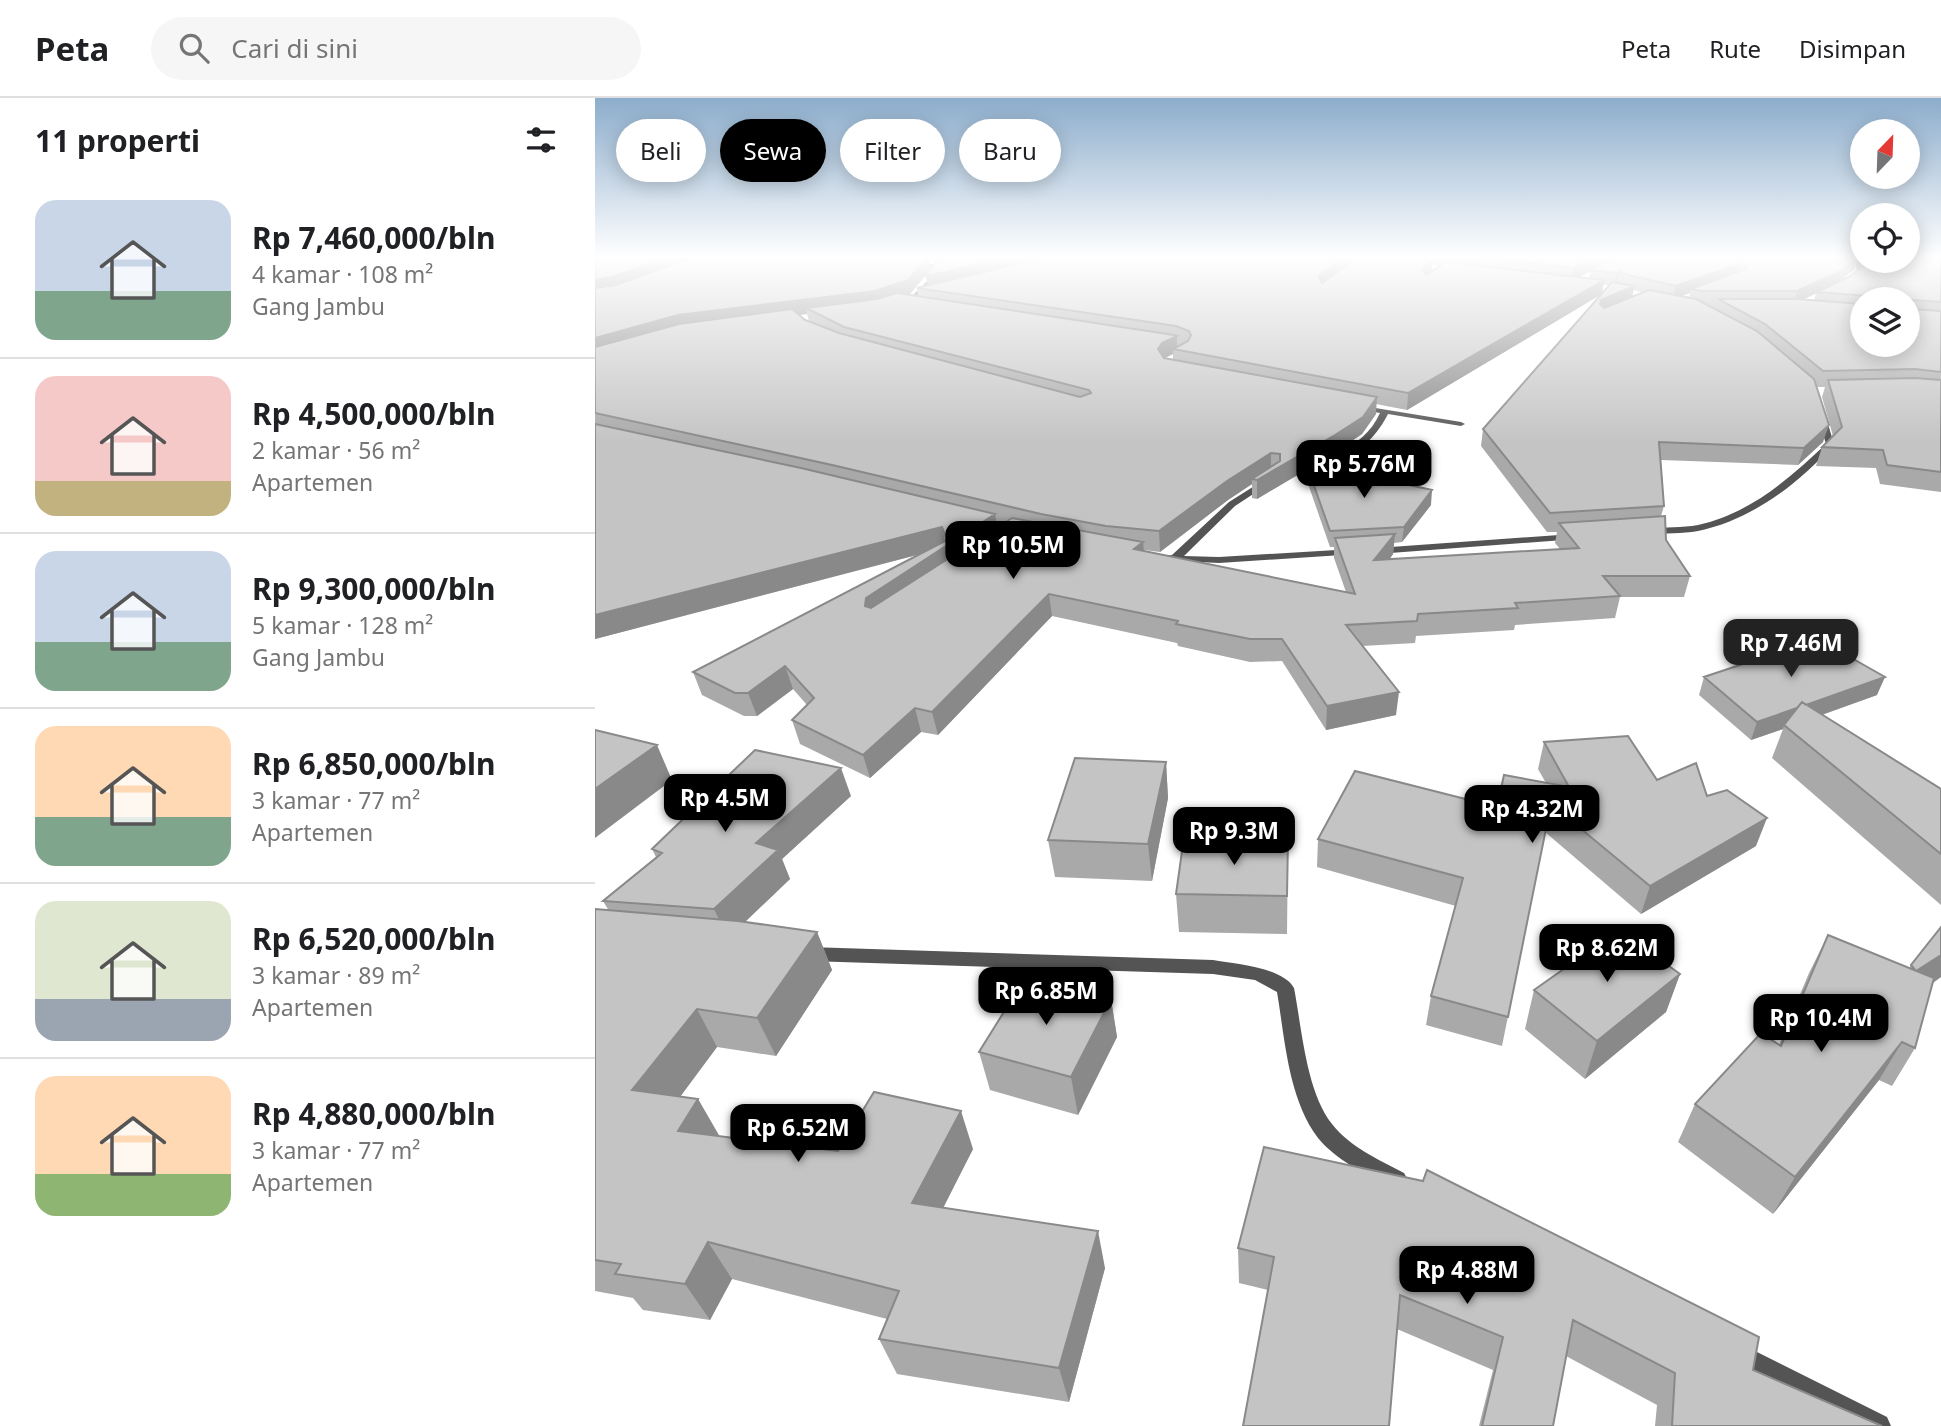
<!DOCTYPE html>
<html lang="id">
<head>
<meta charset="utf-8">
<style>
  :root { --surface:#fff; --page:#f6f6f6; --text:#202124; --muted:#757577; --line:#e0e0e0; --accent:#000 }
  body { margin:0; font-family:"Noto Sans",sans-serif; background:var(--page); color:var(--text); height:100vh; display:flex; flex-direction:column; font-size:26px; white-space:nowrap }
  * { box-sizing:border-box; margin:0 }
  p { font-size:23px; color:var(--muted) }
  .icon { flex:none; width:38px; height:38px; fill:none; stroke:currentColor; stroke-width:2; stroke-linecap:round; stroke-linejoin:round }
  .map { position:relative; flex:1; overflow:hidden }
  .panel { display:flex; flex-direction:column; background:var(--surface); width:595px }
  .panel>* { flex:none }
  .top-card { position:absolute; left:21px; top:21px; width:665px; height:63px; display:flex; gap:14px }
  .needle { width:46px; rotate:23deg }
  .fabs { position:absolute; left:1255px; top:21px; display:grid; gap:14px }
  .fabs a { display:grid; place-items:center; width:70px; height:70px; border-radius:50%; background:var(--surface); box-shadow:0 4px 18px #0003; font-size:35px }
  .price { position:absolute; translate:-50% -60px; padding:0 16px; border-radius:14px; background:var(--accent); color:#fff; font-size:23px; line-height:46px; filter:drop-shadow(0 2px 4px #0008) }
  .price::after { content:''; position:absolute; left:50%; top:42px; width:21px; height:16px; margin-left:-10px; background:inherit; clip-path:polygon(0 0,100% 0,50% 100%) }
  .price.current { background:#222; color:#fff }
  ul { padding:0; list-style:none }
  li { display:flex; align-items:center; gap:21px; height:175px; padding:0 35px }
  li+li { border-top:2px solid var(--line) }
  li span { display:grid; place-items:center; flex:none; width:196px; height:140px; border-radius:21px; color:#555 }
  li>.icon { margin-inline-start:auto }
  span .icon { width:84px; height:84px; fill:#fffc; stroke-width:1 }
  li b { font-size:30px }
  h2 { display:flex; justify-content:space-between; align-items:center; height:84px; padding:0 35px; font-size:30px }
  .tag { padding:0 24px; border-radius:32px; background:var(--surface); box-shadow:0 4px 18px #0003; font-size:24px; line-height:63px }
  .tag.current { background:var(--accent); color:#fff }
  header { display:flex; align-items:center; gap:42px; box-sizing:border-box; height:98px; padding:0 35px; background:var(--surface); border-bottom:2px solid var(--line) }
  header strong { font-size:33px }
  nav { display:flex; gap:38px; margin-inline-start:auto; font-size:24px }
  .search { width:490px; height:63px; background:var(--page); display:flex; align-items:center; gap:18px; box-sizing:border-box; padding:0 24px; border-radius:38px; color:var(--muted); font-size:26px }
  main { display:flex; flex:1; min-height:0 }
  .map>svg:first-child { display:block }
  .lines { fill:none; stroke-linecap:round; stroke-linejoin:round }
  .street { fill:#545454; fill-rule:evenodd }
  .wall { fill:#a9a9a9; fill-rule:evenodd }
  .shaded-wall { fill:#898989 }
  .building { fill:#c4c4c4; stroke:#898989; stroke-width:2 }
</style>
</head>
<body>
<header>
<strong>Peta</strong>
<div class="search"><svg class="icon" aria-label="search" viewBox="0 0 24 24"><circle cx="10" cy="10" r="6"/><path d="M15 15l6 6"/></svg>Cari di sini</div>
<nav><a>Peta</a><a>Rute</a><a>Disimpan</a></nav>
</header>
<main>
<section class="panel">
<h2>11 properti<svg class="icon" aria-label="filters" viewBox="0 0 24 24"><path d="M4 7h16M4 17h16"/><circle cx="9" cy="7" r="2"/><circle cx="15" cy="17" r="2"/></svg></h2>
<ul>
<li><span style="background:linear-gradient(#c9d6e8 65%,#7fa58c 0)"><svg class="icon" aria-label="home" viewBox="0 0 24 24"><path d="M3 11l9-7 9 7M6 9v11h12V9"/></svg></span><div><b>Rp 7,460,000/bln</b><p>4 kamar · 108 m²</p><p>Gang Jambu</p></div></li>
<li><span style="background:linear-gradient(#f6c9c9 75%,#c2b280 0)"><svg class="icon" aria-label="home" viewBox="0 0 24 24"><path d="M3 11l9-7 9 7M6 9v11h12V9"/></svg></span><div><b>Rp 4,500,000/bln</b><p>2 kamar · 56 m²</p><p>Apartemen</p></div></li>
<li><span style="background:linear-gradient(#c9d6e8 65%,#7fa58c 0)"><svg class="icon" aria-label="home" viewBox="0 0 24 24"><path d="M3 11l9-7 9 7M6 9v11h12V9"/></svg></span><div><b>Rp 9,300,000/bln</b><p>5 kamar · 128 m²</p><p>Gang Jambu</p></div></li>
<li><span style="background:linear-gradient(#ffd9b3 65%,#7fa58c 0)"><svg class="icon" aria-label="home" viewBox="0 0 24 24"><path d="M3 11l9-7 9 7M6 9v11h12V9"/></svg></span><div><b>Rp 6,850,000/bln</b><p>3 kamar · 77 m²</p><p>Apartemen</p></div></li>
<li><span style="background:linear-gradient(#dfe7d0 70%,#9aa5b1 0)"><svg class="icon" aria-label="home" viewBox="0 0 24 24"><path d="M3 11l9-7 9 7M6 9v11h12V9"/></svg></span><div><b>Rp 6,520,000/bln</b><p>3 kamar · 89 m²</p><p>Apartemen</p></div></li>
<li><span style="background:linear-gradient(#ffd9b3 70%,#8fb573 0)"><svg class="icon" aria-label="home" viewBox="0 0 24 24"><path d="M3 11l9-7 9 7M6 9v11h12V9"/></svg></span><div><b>Rp 4,880,000/bln</b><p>3 kamar · 77 m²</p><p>Apartemen</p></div></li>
</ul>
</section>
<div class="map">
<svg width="1346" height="1328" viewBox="0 0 1346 1328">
  <rect width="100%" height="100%" fill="#fff"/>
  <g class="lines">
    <path class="street" d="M 321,159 L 327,159 L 345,172 L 339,182 L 319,201 L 317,198 L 335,180 L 339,172 Z
      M 1258,159 L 1264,159 L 1268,172 L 1253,187 L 1250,185 L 1262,172 Z
      M 762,307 L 866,324 L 870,326 L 866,328 L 793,316 C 784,334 764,359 742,359 L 742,355 C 761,346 776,335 785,315 L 762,311 Z
      M 1226,314 L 1230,316 L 1239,346 C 1204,386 1156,422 1103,433 C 1087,436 1070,435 1054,436 L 1049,433 L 1054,430 C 1070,429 1087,430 1103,427 C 1154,416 1194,381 1231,346 L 1222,316 Z
      M 672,380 L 675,381 L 675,385 L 640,408 L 589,458 L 624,459 L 758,451 L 763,454 L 762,456 L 624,465 L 561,462 L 561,458 L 577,457 L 634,404 Z
      M 978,436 L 983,439 L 982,441 L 782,456 L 777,453 L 782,450 Z
      M 214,849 L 618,862 C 640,866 687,869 699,890 C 707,931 711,993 737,1026 C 755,1049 784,1062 809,1075 L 813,1082 L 809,1089 L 802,1092 L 795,1089 C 770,1076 741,1062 723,1040 C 693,1000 690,941 682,894 L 660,882 L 618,876 L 214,863 L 208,861 L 205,856 L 208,851 Z
      M 1144,1245 L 1292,1319 L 1296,1328 L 1257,1328 L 1135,1266 L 1132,1257 L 1135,1248 Z"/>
  </g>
  <path class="wall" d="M 0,159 L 756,159 L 756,165 L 763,159 L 1263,159 L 1259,171 L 1244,184 L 1254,179 L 1269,167 L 1265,159 L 1267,159 L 1267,163 L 1312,163 L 1346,159 L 1346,394 L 1285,386 L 1281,370 L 1221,368 L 1227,349 L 1238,338 L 1227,299 L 1230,289 L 1223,289 L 1221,288 L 1228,344 L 1203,367 L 1066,362 L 1069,408 L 1066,418 L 1071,442 L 1095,478 L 1089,499 L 1025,499 L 1020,520 L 920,527 L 919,532 L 821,538 L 820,545 L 767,548 L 801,617 L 731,632 L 687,563 L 655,564 L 583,548 L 582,545 L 457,518 L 343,637 L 326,634 L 275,680 L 205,646 L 197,622 L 212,607 L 198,591 L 162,618 L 149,618 L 107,597 L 98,574 L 326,456 L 0,541 ZM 333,160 L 340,166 L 333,187 L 322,190 L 323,198 L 313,196 L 315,196 L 335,172 ZM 837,167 L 845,168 L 837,173 ZM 995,174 L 994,180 L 985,179 ZM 1008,187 L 1014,187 L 1007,195 ZM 1038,192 L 1047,194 L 1037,198 ZM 1095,195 L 1094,199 L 1087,198 ZM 1221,195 L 1219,203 L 1208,202 ZM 1006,196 L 888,331 L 886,348 L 952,434 L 962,434 L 960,445 L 965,451 L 795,461 L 798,456 L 799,445 L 807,444 L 836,407 L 719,367 L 767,336 L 781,316 L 781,306 L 812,312 ZM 1267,201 L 1312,201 L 1267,247 ZM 212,216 L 214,223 L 204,217 ZM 578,256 L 578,261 L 569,260 ZM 711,372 L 711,380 L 735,449 L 739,449 L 739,460 L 751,494 L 549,453 L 549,452 L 565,454 L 633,402 L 657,386 L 657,400 L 662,401 Z
    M 1109,579 L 1282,597 L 1227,617 L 1346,691 L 1346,807 L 1177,660 L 1188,631 L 1156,642 L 1104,597 Z
    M 949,644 L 1112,698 L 1161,748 L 1046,816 L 950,734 L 907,948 L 831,927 L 836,898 L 861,808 L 722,769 L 723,741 L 902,709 L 951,685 L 943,671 Z
    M 571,664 L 573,700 L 557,783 L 460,779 L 453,742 Z
    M 256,698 L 187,761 L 195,781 L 150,824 L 222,834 L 237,872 L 181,958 L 122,949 L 85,999 L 103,1001 L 124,1038 L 243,1053 L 378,1051 L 348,1109 L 510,1170 L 474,1304 L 302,1276 L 284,1241 L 292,1221 L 137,1181 L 115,1222 L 48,1212 L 38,1200 L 0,1193 L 0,811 L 14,813 L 8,803 L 61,759 L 57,751 Z
    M 693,741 L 692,836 L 584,834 L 581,796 Z
    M 1233,837 L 1314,870 L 1316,867 L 1346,879 L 1338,885 L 1320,950 L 1297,988 L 1284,982 L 1178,1116 L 1083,1044 L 1100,1006 L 1184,947 L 1214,875 Z
    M 1085,876 L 1071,914 L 990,981 L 930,931 L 939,892 Z
    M 516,901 L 522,939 L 483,1017 L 395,992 L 384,954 Z
    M 669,1049 L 1158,1272 L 1287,1328 L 1060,1328 L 1062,1307 L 971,1258 L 958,1328 L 884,1328 L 898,1272 L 802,1231 L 673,1192 L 644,1185 L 643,1150 Z"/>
  <path class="shaded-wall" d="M 74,159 L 113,159 L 0,196 L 0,182 Z
    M 415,159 L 472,159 L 334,192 L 331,178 Z
    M 748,159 L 756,159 L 756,166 L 723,191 L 724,178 Z
    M 1001,159 L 1020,159 L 976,183 L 979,170 Z
    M 1263,159 L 1259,171 L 1242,186 L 1198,206 L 1202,193 Z
    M 333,160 L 335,172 L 315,196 L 283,206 L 211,210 L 212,216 L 88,231 L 0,257 L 0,240 L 83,217 Z
    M 838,162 L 836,175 L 825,185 L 827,171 Z
    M 1144,166 L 1141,179 L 1096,191 L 1095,195 L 1078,201 L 1081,188 Z
    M 1027,172 L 1024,175 L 1022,187 L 1019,188 L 1022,175 Z
    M 1009,182 L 1007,196 L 812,312 L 813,295 Z
    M 1039,188 L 1037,201 L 1003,219 L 1006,202 Z
    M 582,238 L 582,252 L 578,251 L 578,256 L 568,261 L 563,251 L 567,245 Z
    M 782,299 L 781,316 L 767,336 L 739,355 L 713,371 L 711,365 L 711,372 L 662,401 L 662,382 L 657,381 L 657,386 L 633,402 L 565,454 L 564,433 L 632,383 L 676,355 L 676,374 Z
    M 1234,327 L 1228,344 L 1203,367 L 1209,350 Z
    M 837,392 L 836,407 L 807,444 L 809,429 Z
    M 400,416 L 404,436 L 277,522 L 270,508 L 271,500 L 348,450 L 0,541 L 0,517 L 347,429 L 351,448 Z
    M 800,436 L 798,456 L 778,483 L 779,462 Z
    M 548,444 L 550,465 L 539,451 Z
    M 454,496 L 457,518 L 343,637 L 337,614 Z
    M 190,568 L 198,591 L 162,618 L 153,595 Z
    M 1290,579 L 1282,597 L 1192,629 L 1189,627 L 1188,631 L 1156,642 L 1162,624 Z
    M 804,594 L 801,617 L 731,632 L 732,608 Z
    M 320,610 L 326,634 L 275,680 L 268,657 Z
    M 62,647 L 77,682 L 0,740 L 0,691 Z
    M 571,664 L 573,700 L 557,783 L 553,746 Z
    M 246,670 L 256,698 L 187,761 L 195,781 L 133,840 L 119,811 L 161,745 Z
    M 1172,720 L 1161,748 L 1046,816 L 1055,788 Z
    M 222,834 L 237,872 L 181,958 L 162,920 Z
    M 1346,857 L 1346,879 L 1301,909 L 1321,873 Z
    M 1085,876 L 1071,914 L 990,981 L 1002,943 Z
    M 516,901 L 522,939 L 483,1017 L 476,979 Z
    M 102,911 L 122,949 L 61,1031 L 37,992 Z
    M 1307,944 L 1284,982 L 1178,1116 L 1200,1079 Z
    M 103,1001 L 125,1039 L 83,1033 Z
    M 366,1013 L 378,1051 L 332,1142 L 317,1105 Z
    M 503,1133 L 510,1170 L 474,1304 L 464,1270 Z
    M 113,1144 L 137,1181 L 115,1222 L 90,1186 Z"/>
  <path class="building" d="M 0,159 L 74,159 L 16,179 L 0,182 Z
    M 98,159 L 332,159 L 333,160 L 313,182 L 280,193 L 83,217 L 0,240 L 0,190 L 21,187 Z
    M 345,159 L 415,159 L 331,178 Z
    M 452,159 L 748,159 L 724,178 L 727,185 L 763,159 L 811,159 L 838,162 L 827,171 L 831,177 L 851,164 L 1009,182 L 813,295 L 578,251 L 593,243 L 596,237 L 594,233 L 581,228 L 322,190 Z
    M 884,159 L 1001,159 L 979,170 Z
    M 1019,159 L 1262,159 L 1246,173 L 1202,193 L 1106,193 L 1096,191 L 1151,171 L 1153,168 L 1144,166 L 1081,188 L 1024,175 L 1027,172 L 1022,175 L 995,172 Z
    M 1312,159 L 1346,159 L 1346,204 L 1317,202 L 1315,209 L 1317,211 L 1346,213 L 1346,274 L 1320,271 L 1228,273 L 1170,226 L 1123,201 L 1202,201 L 1267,206 L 1267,247 L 1312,247 L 1312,201 L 1272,201 L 1272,198 L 1222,194 L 1254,179 L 1269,168 L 1272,163 L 1312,163 Z
    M 1017,184 L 1039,188 L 1006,202 L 1005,206 L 1009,210 L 1054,192 L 1101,201 L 1162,233 L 1219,281 L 1234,327 L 1209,350 L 1064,344 L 1069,408 L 955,415 L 888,331 Z
    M 302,195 L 579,237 L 582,238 L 567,245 L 563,251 L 569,260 L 782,299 L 768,319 L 740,337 L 662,382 L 657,381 L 685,363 L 685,356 L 676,355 L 632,383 L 564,433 L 511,428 L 446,416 L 237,367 L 0,315 L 0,249 L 84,226 L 197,211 L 210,222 L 244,235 L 485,299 L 496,295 L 494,292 L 249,229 L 211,210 L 282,201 Z
    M 1320,280 L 1346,282 L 1346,374 L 1292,367 L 1288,352 L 1227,349 L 1247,329 L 1233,282 Z
    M 0,326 L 206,370 L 400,416 L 271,500 L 270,508 L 276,510 L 417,420 L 548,444 L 539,451 L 760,496 L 740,440 L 800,436 L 779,462 L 984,450 L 964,425 L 1070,418 L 1071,442 L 1095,478 L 1008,478 L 1025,498 L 920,505 L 923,510 L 823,516 L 822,523 L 751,527 L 804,594 L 732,608 L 687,541 L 655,541 L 581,526 L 583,523 L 454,496 L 337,614 L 320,610 L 268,657 L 197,622 L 219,600 L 190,568 L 153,595 L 140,595 L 98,574 L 352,442 L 347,429 L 0,517 Z
    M 711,365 L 837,392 L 809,429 L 735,433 Z
    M 1223,541 L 1290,579 L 1211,607 L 1207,604 L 1202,610 L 1162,624 L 1109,579 Z
    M 1207,604 L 1346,691 L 1346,756 L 1189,627 Z
    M 0,632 L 62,647 L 0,691 Z
    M 1033,638 L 1062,682 L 1101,665 L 1112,698 L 1132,692 L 1172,720 L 1055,788 L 956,706 L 913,919 L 836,898 L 868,780 L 723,741 L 760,673 L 902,709 L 909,677 L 974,689 L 949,644 Z
    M 160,652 L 246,670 L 161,745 L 183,752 L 119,811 L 8,803 L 67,755 L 57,751 Z
    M 480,660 L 571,664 L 553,746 L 453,742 Z
    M 589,739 L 693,741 L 692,798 L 581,796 Z
    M 0,811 L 143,823 L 222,834 L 162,920 L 102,911 L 37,992 L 103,1001 L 83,1033 L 243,1053 L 279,994 L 366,1013 L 317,1105 L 503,1133 L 464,1270 L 284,1241 L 304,1193 L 113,1144 L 90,1186 L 20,1176 L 26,1166 L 0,1162 Z
    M 1346,829 L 1346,857 L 1321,873 L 1316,867 Z
    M 1024,832 L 1085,876 L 1002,943 L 939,892 Z
    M 1233,837 L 1339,880 L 1320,950 L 1307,944 L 1200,1079 L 1100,1006 L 1166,935 L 1186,948 Z
    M 430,880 L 516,901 L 476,979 L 384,954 Z
    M 669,1049 L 828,1083 L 832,1072 L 1164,1239 L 1158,1272 L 1287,1328 L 1077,1328 L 1080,1275 L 978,1222 L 958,1328 L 887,1328 L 908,1239 L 805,1197 L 794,1328 L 648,1328 L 679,1159 L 643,1150 Z"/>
  <linearGradient id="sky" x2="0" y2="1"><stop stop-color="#8cadcc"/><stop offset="0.46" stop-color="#fff"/><stop offset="1" stop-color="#fff" stop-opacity="0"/></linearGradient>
  <rect width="1346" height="345" fill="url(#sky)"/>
</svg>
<div class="fabs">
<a><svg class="needle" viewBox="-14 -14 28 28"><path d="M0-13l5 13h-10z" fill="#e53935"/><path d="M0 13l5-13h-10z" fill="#757577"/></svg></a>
<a><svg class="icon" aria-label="locate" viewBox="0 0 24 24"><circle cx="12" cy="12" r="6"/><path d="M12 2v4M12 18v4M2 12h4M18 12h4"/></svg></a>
<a><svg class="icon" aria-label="layers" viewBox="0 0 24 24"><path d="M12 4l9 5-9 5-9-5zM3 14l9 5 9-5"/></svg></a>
</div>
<b class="price" style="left:769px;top:402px">Rp 5.76M</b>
<b class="price" style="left:418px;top:483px">Rp 10.5M</b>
<b class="price current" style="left:1196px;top:581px">Rp 7.46M</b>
<b class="price" style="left:130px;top:736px">Rp 4.5M</b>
<b class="price" style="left:937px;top:747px">Rp 4.32M</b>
<b class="price" style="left:639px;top:769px">Rp 9.3M</b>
<b class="price" style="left:1012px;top:886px">Rp 8.62M</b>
<b class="price" style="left:451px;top:929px">Rp 6.85M</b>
<b class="price" style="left:1226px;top:956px">Rp 10.4M</b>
<b class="price" style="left:203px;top:1066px">Rp 6.52M</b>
<b class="price" style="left:872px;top:1208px">Rp 4.88M</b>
<div class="top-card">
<a class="tag">Beli</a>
<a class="tag current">Sewa</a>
<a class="tag">Filter</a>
<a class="tag">Baru</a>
</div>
</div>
</main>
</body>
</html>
